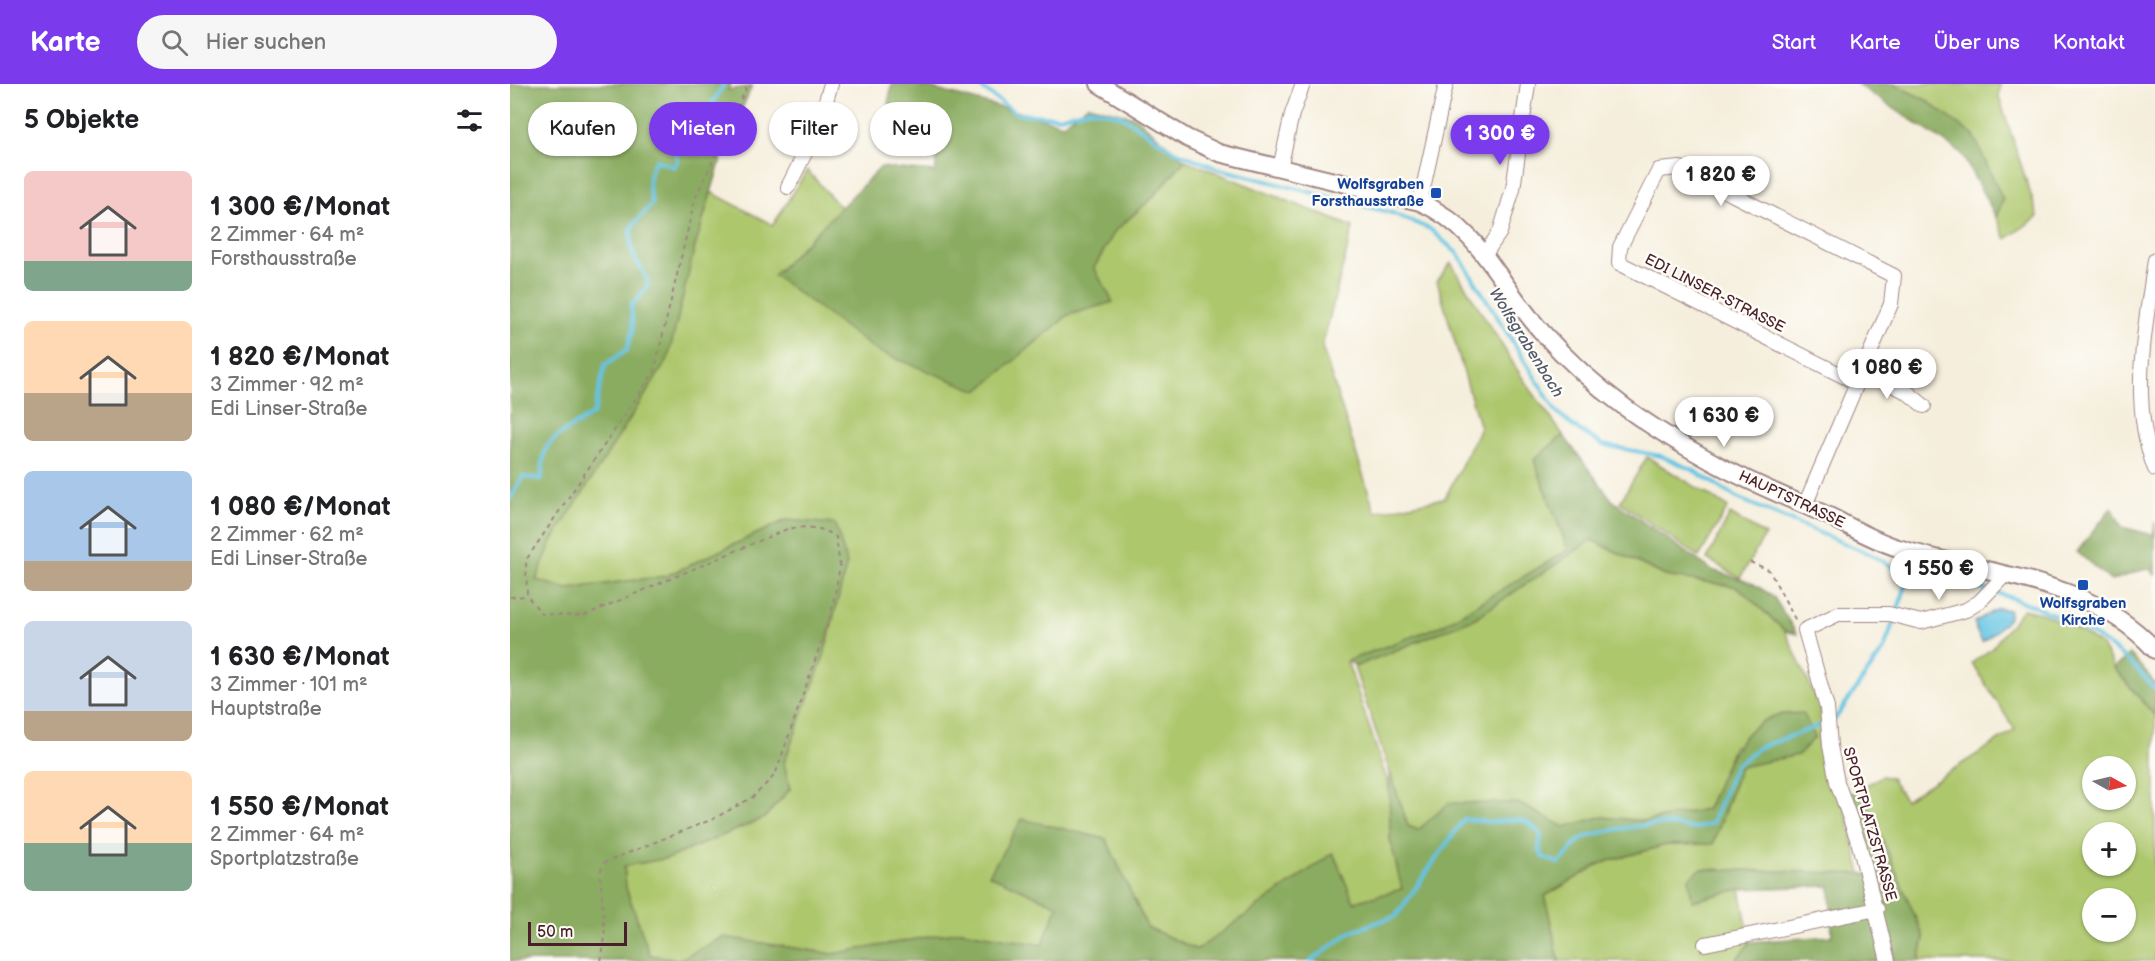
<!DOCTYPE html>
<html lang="de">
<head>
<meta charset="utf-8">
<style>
  :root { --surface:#fff; --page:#f6f6f6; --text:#202124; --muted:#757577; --accent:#7c3aed }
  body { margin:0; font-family:"Balsamiq Sans",sans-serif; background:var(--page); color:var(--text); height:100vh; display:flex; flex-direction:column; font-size:22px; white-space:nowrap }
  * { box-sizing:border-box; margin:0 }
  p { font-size:20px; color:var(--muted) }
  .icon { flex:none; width:33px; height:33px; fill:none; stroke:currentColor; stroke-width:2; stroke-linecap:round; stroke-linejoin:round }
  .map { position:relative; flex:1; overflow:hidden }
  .details { display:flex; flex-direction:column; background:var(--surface); width:510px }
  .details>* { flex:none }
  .hud { position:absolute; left:18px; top:18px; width:570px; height:54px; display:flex; gap:12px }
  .needle { width:39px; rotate:98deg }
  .controls { position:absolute; left:1572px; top:672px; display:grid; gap:12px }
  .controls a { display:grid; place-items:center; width:54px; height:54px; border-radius:50%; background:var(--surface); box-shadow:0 2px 4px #0004; font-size:30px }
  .scale { position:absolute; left:18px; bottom:15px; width:99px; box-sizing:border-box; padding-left:6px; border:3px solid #4a1f2b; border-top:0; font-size:16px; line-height:21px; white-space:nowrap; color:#4a1f2b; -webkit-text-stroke:4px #fdfcf7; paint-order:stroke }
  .price { position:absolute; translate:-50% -51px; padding:0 14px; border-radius:21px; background:#fff; color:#222; font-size:20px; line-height:39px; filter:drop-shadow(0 2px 3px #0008) }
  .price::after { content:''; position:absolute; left:50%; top:36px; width:18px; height:14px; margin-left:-9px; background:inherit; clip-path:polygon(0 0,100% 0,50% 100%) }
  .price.current { background:var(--accent); color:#fff }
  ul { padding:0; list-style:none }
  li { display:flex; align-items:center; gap:18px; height:150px; padding:0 24px }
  li span { display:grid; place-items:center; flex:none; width:168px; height:120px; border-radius:9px; color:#555 }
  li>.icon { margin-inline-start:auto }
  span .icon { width:72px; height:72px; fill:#fffc; stroke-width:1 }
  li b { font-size:26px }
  h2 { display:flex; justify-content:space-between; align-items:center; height:72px; padding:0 24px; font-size:26px }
  .chip { padding:0 21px; border-radius:27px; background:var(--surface); box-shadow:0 2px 4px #0004; font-size:21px; line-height:54px }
  .chip.current { background:var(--accent); color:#fff }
  header { display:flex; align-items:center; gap:36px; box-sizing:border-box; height:84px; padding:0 30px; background:var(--accent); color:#fff }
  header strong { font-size:28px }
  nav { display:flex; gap:33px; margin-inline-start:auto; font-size:21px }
  .search { width:420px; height:54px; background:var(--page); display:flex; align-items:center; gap:15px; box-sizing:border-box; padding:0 21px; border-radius:33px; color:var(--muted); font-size:22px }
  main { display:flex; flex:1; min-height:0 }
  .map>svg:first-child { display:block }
  .green { fill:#adc76d; stroke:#7c734c; stroke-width:1.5; fill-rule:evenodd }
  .forest { fill:#8aac60; stroke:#6a6646; stroke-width:1.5 }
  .water { fill:#65c4e3; stroke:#587287; stroke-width:1.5 }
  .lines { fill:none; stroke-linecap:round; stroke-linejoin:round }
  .stream { stroke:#65c4e3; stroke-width:4 }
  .minor-casing { stroke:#a08684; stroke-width:16 }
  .major-casing { stroke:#a08684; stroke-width:20 }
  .path { stroke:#a08684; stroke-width:2; stroke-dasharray:4.5 4.5; stroke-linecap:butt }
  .minor { stroke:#fff; stroke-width:14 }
  .major { stroke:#fff; stroke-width:16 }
  .transit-dot { fill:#1a4fb4; stroke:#fdfcf7; stroke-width:2 }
  .labels { text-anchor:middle; stroke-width:5; stroke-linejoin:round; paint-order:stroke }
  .transit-label { font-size:15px; font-weight:bold; fill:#164399; stroke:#fdfcf7; text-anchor:end }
  .street-label { font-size:15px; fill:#4a1f2b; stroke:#fdfcf7 }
  .water-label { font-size:16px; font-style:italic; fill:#53596b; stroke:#fdfcf7 }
</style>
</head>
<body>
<header>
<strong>Karte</strong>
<div class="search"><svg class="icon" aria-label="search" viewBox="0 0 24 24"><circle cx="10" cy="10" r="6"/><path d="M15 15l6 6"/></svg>Hier suchen</div>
<nav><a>Start</a><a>Karte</a><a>Über uns</a><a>Kontakt</a></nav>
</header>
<main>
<section class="details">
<h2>5 Objekte<svg class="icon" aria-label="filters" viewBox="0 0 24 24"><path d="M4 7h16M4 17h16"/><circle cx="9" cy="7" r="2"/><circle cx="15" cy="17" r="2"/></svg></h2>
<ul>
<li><span style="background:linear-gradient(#f6c9c9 75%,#7fa58c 0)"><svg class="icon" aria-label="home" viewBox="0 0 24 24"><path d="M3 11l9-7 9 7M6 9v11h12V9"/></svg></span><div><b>1 300 €/Monat</b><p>2 Zimmer · 64 m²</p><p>Forsthausstraße</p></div></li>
<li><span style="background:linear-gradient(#ffd9b3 60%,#b9a48a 0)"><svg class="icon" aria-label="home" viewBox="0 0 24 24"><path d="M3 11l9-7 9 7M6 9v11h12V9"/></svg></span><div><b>1 820 €/Monat</b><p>3 Zimmer · 92 m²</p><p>Edi Linser-Straße</p></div></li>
<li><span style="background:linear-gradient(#a9c7e8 75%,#b9a48a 0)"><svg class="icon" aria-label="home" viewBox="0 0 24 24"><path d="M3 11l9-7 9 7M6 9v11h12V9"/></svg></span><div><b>1 080 €/Monat</b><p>2 Zimmer · 62 m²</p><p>Edi Linser-Straße</p></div></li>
<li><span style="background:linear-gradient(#c9d6e8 75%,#b9a48a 0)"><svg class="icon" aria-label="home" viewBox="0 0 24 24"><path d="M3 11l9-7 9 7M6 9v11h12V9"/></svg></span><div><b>1 630 €/Monat</b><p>3 Zimmer · 101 m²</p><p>Hauptstraße</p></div></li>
<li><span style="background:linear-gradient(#ffd9b3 60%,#7fa58c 0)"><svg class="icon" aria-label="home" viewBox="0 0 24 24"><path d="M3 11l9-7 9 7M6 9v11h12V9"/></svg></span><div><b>1 550 €/Monat</b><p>2 Zimmer · 64 m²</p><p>Sportplatzstraße</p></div></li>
</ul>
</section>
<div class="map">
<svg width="1645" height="877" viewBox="0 0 1645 877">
  <rect width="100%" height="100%" fill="#fdfcf7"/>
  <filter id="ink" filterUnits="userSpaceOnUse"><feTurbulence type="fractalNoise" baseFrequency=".0167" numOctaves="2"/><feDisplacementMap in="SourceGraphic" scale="12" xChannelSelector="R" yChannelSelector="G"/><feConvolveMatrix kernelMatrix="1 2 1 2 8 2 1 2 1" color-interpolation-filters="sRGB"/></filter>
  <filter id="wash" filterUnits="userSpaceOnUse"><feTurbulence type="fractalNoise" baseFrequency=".008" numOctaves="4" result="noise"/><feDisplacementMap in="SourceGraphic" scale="24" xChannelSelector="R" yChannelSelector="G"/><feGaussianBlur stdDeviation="1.35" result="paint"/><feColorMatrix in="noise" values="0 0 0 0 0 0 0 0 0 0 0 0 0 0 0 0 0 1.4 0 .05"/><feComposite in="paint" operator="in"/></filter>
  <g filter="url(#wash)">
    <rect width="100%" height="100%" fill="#f5eedc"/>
    <path class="green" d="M 1383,0 L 1490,0 L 1489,13 L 1528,133 L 1496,155 L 1486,133 L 1493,116 L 1416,16 Z
      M 675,76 L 843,143 L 812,263 L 865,428 L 935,414 L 970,344 L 927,197 L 941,179 L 1011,292 L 1053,351 L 1024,376 L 1058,466 L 933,541 L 837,577 L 880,705 L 880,755 L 893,805 L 844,819 L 823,769 L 687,866 L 637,843 L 596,755 L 548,822 L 532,861 L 451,847 L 323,870 L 213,853 L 169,876 L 140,871 L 116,804 L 114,782 L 159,774 L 254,734 L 280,705 L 274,679 L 314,571 L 276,436 L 156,492 L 57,505 L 26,496 L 42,457 L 184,166 L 201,108 L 263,141 L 297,86 L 331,124 L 264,191 L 468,307 L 558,231 L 602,218 L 584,184 L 605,147 L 642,114 Z
      M 1137,373 L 1218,423 L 1189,473 L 1110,418 Z
      M 1220,430 L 1255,451 L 1230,494 L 1197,475 Z
      M 1082,456 L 1155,492 L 1228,503 L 1275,547 L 1303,608 L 1316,644 L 1351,790 L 1191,785 L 1182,817 L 1230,805 L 1240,858 L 1225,877 L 1049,877 L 1035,812 L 1091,779 L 1156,761 L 1203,760 L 1230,683 L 1287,671 L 1224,662 L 1197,725 L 1136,737 L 1091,733 L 1054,743 L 1008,719 L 908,746 L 898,742 L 844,583 L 965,534 Z
      M 1513,525 L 1534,530 L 1571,548 L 1592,562 L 1604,584 L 1645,632 L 1645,877 L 1409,877 L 1414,854 L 1351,704 L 1372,692 L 1381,694 L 1395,716 L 1505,646 L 1462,579 L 1481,565 ZM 1582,682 L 1616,682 L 1616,716 L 1582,716 ZM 1582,748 L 1616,748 L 1616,782 L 1582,782 ZM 1582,814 L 1616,814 L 1616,848 L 1582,848 Z"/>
    <path class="forest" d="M 0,0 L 221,0 L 218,6 L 242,2 L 214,65 L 184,166 L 158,275 L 42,457 L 26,496 L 57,505 L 156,492 L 277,436 L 325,440 L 337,479 L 314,571 L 274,679 L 280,705 L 254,734 L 159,774 L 114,782 L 116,804 L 140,871 L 169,876 L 213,853 L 323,870 L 451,847 L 532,861 L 548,822 L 479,791 L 512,735 L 596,755 L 637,843 L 687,866 L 823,769 L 844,818 L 892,805 L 880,755 L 879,686 L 898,742 L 908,746 L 939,719 L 1008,719 L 1054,743 L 1091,733 L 1136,737 L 1197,725 C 1213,689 1224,647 1264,632 C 1273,629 1284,630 1293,629 L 1305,653 L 1288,671 L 1230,683 L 1203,760 L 1156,761 L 1091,779 L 1035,812 L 1049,877 L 0,877 Z
      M 382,0 L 405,0 L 553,40 L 578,21 L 625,33 L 675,76 L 642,114 L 605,147 L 584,184 L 603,218 L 558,231 L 468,307 L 367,267 L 264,191 L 371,83 L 425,88 L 430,49 L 378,19 Z
      M 1347,0 L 1383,0 L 1416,16 L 1464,52 L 1493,116 L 1486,133 L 1451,69 Z
      M 1053,351 L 1102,416 L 1202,486 L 1242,499 L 1263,512 L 1287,550 L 1275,547 L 1228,503 L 1156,492 L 1082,456 L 965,534 L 847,582 L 837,577 L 933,541 L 1058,466 L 1024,376 Z
      M 1602,423 L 1612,443 L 1643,451 L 1645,438 L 1645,491 L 1638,484 L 1601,497 L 1567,468 Z
      M 1620,570 L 1645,599 L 1645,632 L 1604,584 Z
      M 1351,704 L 1414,854 L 1409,877 L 1225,877 L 1240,858 L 1322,852 L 1320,802 L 1230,805 L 1182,817 L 1179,794 L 1191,785 L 1364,790 L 1335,713 Z"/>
    <path class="water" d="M 1488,524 L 1499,526 L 1499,534 C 1495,538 1477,556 1472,558 L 1466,546 L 1465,538 Z"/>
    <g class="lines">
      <path class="stream" d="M 466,0 L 507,30 L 549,33 L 581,25 L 610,31 L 663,66 L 706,84 L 882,129 L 920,145 L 948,170 L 1046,327 L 1063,342 L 1093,361 L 1151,372 L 1183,386 L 1227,414 L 1362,471 L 1399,493 L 1462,501 L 1477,506
        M 0,415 L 13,393 L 31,395 C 33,387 32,379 34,371 C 36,353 70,340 84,329 L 95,281 L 117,266 L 123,245 L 121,222 L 138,202 C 136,189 132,187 126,177 C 120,167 121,154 121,143 L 142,120 C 138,102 136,92 146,76 L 164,83 L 167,77 L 165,47 C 193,39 199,24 214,0
        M 1484,508 C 1546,528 1603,553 1645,605
        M 1325,635 L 1374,565 L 1399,493
        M 801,877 L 842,847 L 886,832 L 954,735 C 963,736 974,738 983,738 C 1006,736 1014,731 1031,751 L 1029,765 L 1033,773 L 1048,779 C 1061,771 1061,762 1070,756 C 1086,746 1143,739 1162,741 C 1185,743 1178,748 1202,739 L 1225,682 L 1248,664 L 1311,641"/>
    </g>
  </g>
  <g filter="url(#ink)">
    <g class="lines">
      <defs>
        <path id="minor" d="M 770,84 L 782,30 L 793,0
          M 278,103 L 308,43 L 321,0
          M 910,118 L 936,0
          M 975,170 L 990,148 L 1003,105 L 1018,0
          M 1645,176 C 1635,245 1619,317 1645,385
          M 1354,287 L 1397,308 L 1414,322
          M 1295,421 L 1381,220 L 1384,192 L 1170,84 L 1149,86 L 1110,163 L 1109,179 L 1347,299
          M 1195,860 L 1367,825
          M 1378,877 L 1349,760 L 1327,698 L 1320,662 L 1317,624 L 1295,546 L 1328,530 L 1379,530 L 1411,538 L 1456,526 L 1469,518 L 1495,491"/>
        <path id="major" d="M 589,0 L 677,54 L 709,69 L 910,118 C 972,146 988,200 1032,248 C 1086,308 1141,345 1212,383 C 1246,401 1283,416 1319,432 C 1341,443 1365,457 1388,464 C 1476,491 1580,494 1645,566"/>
      </defs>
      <use href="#minor" class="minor-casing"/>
      <use href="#major" class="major-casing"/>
      <path class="path" d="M 1240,478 L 1259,486 L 1286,537
        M 0,513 L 17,512
        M 91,877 L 95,854 L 90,790 L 93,779 L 203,735 L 243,713 L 265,691 L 321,530 L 330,482 L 326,453 C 310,442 296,442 277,445 L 73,532 L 32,530 L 17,512 L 16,476 L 144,288 L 185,115 L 238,0"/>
      <use href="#minor" class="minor"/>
      <use href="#major" class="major"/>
    </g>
  </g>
  <g class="transit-dot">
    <rect x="920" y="103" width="12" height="12" rx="3"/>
    <rect x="1567" y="495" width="12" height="12" rx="3"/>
  </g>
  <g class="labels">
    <g class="transit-label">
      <text x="914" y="105">Wolfsgraben<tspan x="914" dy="17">Forsthausstraße</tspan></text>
      <text x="1573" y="524" text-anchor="middle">Wolfsgraben<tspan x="1573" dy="17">Kirche</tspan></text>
    </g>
    <g class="street-label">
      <text transform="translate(1205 209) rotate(27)" y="5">EDI LINSER-STRASSE</text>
      <text transform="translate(1282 415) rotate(25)" y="5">HAUPTSTRASSE</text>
      <text transform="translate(1360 740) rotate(74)" y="5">SPORTPLATZSTRASSE</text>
    </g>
    <g class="water-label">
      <text transform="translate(1017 258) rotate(58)" y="6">Wolfsgrabenbach</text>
    </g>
  </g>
</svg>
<div class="controls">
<a><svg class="needle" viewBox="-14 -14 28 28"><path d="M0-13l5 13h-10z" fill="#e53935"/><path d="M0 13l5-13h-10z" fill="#757577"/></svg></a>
<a>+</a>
<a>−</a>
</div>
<div class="scale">50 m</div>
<b class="price current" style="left:990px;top:82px">1 300 €</b>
<b class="price" style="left:1211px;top:123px">1 820 €</b>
<b class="price" style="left:1377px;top:316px">1 080 €</b>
<b class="price" style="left:1214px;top:364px">1 630 €</b>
<b class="price" style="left:1429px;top:517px">1 550 €</b>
<div class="hud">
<a class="chip">Kaufen</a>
<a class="chip current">Mieten</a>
<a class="chip">Filter</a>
<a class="chip">Neu</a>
</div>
</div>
</main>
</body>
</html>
